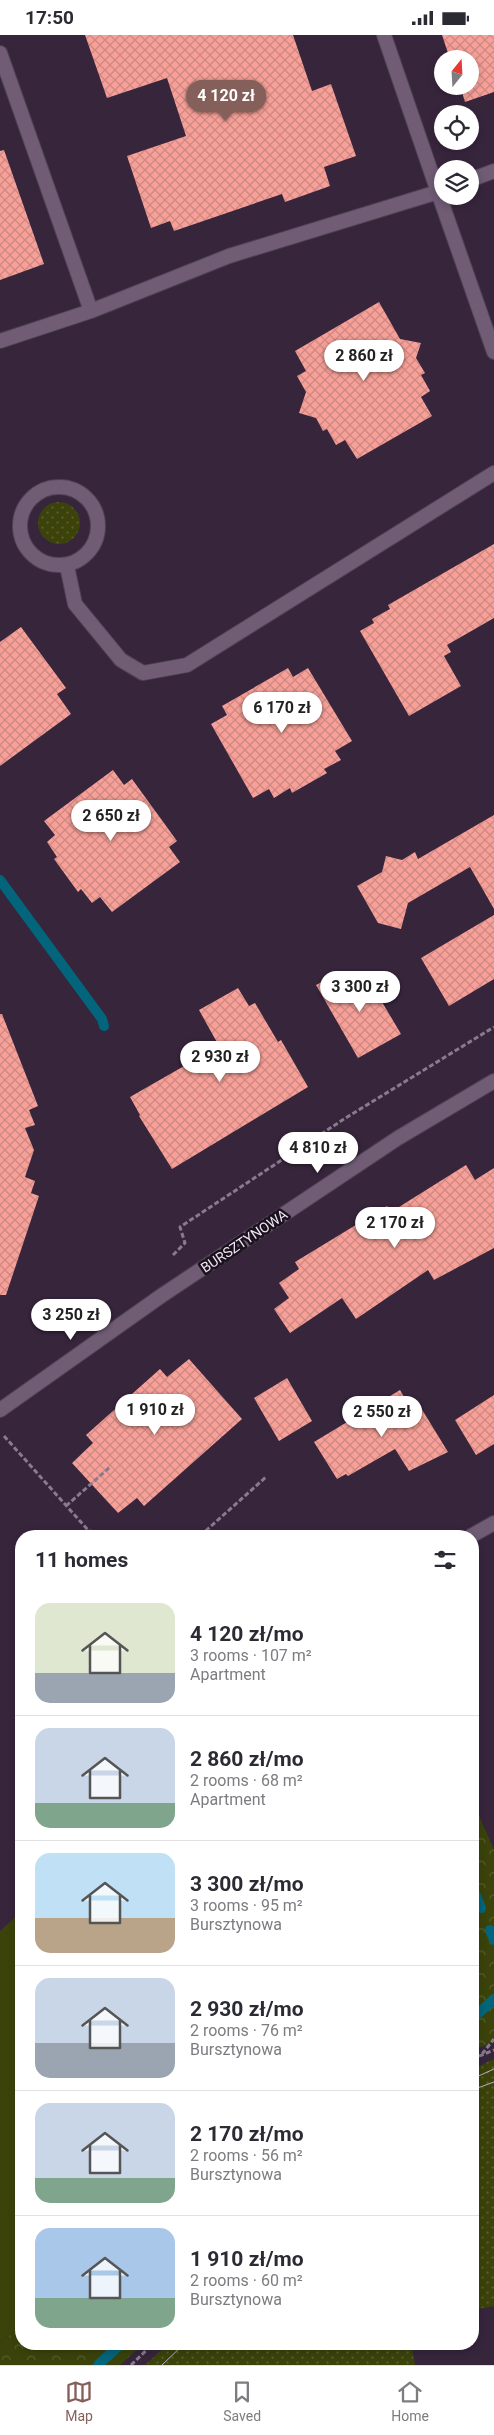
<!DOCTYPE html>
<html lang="en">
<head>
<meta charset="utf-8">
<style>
  :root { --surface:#fff; --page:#f2f2f3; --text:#2b2b33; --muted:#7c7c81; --line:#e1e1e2; --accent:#855f5a }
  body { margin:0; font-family:Roboto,sans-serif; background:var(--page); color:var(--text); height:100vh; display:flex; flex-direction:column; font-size:19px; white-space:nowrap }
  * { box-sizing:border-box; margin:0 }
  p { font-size:16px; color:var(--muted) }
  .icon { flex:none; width:28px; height:28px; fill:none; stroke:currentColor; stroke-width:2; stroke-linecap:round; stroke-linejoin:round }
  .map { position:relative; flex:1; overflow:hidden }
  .panel { position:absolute; left:15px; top:1495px; width:464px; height:820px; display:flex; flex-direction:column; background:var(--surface); border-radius:20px; box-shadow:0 2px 8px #0003 }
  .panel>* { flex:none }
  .needle { width:32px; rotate:18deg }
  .controls { position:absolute; left:434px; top:15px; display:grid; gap:10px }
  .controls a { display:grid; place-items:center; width:45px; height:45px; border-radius:50%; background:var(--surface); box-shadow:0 2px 8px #0003; font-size:25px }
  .price { position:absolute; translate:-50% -42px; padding:0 11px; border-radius:18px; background:#fff; color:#222; font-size:16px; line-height:32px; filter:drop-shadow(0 1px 2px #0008) }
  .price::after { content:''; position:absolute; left:50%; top:30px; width:15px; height:11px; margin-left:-8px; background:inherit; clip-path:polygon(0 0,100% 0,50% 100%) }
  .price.active { background:var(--accent); color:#fff }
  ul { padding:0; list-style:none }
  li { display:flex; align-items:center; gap:15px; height:125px; padding:0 20px }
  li+li { border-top:1px solid var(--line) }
  li span { display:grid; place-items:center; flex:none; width:140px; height:100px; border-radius:15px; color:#555 }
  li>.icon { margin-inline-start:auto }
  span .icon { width:60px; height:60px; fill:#fffc; stroke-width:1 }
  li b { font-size:21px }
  h2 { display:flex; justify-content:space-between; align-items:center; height:60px; padding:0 20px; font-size:21px }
  .status { display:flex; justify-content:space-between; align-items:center; height:35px; padding:0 25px; background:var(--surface); direction:ltr }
  .status svg { height:14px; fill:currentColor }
  .dock { display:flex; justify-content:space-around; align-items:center; height:70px; border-top:1px solid var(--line); background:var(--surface); font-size:14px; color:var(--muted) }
  .dock a { display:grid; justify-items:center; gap:2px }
  .dock .active { color:var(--accent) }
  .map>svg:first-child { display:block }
  .grass { fill:url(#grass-dots) }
  .forest { fill:url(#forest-crowns) }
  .garden { fill:#3b430b }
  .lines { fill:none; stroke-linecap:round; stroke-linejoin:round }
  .stream { stroke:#03657c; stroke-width:10 }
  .building { fill:url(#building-cross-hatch) }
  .service-casing { stroke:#504254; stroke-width:16 }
  .minor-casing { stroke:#504254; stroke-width:16 }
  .path { stroke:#897a8e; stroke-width:3; stroke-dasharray:5 2.5; stroke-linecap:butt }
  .service { stroke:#705c75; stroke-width:14 }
  .minor { stroke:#705c75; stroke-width:14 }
  .tram { stroke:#bdb0c2; stroke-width:1 }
  .labels { text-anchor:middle; stroke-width:5; stroke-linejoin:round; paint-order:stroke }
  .street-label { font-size:14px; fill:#f0e5f4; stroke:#1a121c }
</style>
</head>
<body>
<div class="status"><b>17:50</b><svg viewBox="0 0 49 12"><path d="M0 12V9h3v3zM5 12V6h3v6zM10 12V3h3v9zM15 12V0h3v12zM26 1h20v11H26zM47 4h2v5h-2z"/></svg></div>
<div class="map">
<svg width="494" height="2330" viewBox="0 0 494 2330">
  <defs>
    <pattern id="grass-dots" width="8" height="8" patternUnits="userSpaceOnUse" patternTransform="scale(1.25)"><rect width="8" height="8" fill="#3b430b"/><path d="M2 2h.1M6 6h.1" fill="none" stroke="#585e2f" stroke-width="1.8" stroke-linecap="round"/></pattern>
    <pattern id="forest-crowns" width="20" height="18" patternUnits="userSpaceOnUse" patternTransform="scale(1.25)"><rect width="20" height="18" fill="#3b430b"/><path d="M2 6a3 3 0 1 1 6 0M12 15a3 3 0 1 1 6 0" fill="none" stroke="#585e2f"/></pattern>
    <pattern id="building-cross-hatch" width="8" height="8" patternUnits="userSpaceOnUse" patternTransform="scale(1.25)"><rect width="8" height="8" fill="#f8a097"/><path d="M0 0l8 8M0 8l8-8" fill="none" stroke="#cc8984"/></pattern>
  </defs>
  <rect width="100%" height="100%" fill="#37253c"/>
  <path class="grass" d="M38 488a21 21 0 1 1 42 0a21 21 0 1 1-42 0Z
    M 494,2024 L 494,2271 L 473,2275 L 473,2034 Z
    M 168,2309 L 411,2309 L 415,2330 L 145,2330 Z"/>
  <path class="forest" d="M 473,1767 L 494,1815 L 494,2007 L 473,2015 Z
    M 21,2292 L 21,2309 L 143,2309 L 120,2330 L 0,2330 L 0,2307 Z"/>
  <path class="garden" d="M 21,1877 L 21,2292 L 0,2307 L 0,1896 Z"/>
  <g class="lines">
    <path class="stream" d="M 0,845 L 102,984 L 104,991
      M 472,1851 L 481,1873
      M 490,1895 L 494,1905
      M 472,1984 L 494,1964
      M 98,2330 L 121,2309"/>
  </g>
  <path class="building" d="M 85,0 L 293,0 L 312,56 L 331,49 L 356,121 L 324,132 L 330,151 L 285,167 L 282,159 L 174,196 L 170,186 L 151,193 L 127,121 L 186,101 L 167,43 L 107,63 Z
    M 442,0 L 494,0 L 494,57 L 465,67 L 460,51 L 470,51 L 470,24 L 450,24 Z
    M 4,115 L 44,229 L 0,245 L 0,116 Z
    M 379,267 L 400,304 L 421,308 L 416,323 L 425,338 L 421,340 L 430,356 L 421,362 L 432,381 L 357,424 L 345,405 L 336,410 L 327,394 L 323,396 L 316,383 L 299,378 L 306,357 L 297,341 L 306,336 L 295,316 Z
    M 494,509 L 494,583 L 447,610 L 451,617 L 444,621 L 461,651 L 409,681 L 360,596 L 374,588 L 372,584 L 390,574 L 388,570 Z
    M 21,592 L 66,653 L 57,659 L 71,679 L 0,731 L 0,607 Z
    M 288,633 L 293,642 L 308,633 L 352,706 L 335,716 L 341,725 L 324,734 L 327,738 L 292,758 L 290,753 L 274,763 L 269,754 L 253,763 L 211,689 L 227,680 L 222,671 Z
    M 113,735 L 124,750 L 132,744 L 177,806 L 169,812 L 180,827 L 112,877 L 100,862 L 92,868 L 81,854 L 78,857 L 54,824 L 57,822 L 47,807 L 55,800 L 44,786 Z
    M 494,780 L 494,874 L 470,832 L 408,868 L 401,894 L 378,888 L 357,851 L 382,837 L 386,821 L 402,825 L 415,817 L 418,824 Z
    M 494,880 L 494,944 L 449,971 L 421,923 Z
    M 343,936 L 357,961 L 388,942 L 382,967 L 401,999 L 358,1023 L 316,950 Z
    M 238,953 L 249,971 L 255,968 L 278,1007 L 281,1005 L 308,1052 L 172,1134 L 139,1081 L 140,1080 L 130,1062 L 219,1011 L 199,975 Z
    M 0,979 L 2,979 L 38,1071 L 29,1075 L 35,1090 L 25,1093 L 34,1115 L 25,1142 L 35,1146 L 31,1158 L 39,1161 L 6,1260 L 0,1260 Z
    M 466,1130 L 475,1145 L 494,1133 L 494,1213 L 434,1245 L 428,1235 L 356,1284 L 342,1263 L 290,1298 L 274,1274 L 289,1263 L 279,1248 L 299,1234 L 295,1227 L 387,1171 L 391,1177 Z
    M 189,1324 L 242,1384 L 144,1471 L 137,1463 L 118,1478 L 72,1428 L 93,1408 L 86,1400 L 160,1334 L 167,1342 Z
    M 287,1343 L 312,1386 L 279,1406 L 254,1363 Z
    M 400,1355 L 410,1372 L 418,1368 L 448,1417 L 409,1436 L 395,1414 L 348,1441 L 346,1439 L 337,1444 L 314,1407 Z
    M 494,1360 L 494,1409 L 476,1420 L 455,1385 Z"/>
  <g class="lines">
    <defs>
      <path id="service" d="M 0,18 L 91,276
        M 470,145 L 494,136
        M 442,155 L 438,157 L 494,317
        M 0,306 L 91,276 L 229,221 L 438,157 L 384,0
        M20 491a39 39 0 1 1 78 0a39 39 0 1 1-78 0Z
        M 67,531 L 75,569 L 121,625 L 143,638 L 187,630 L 494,438"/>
      <path id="minor" d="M 0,1375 L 161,1261 L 398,1103 L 494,1046
        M 471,1501 L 494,1488"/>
    </defs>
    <use href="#service" class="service-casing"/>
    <use href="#minor" class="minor-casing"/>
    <path class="path" d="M 173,1220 L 185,1208 L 180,1192 L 344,1084 L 494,992
      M 4,1401 L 88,1495 L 100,1501
      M 66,1471 L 110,1432
      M 82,1501 L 88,1495
      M 200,1501 L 266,1442
      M 18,1528 L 21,1524
      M 482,2019 L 494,2004
      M 472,2024 L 494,2015
      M 131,2330 L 153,2309"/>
    <use href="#service" class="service"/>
    <use href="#minor" class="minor"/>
    <path class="tram" d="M 472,2044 L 494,2034
      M 472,2055 L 494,2047
      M 162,2330 L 184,2309"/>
  </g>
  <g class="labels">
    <g class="street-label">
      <text transform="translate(244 1206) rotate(-34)" y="5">BURSZTYNOWA</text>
    </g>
  </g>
</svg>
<div class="controls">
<a><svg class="needle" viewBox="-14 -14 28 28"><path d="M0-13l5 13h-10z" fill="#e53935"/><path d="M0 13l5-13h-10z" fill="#7c7c81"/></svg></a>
<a><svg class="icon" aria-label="locate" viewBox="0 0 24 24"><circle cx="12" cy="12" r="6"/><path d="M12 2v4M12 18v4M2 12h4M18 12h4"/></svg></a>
<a><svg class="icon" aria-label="layers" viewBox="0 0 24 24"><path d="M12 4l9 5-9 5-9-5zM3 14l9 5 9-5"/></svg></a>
</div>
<b class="price active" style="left:226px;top:87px">4 120 zł</b>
<b class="price" style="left:364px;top:347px">2 860 zł</b>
<b class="price" style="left:282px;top:699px">6 170 zł</b>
<b class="price" style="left:111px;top:807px">2 650 zł</b>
<b class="price" style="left:360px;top:978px">3 300 zł</b>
<b class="price" style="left:220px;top:1048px">2 930 zł</b>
<b class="price" style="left:318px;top:1139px">4 810 zł</b>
<b class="price" style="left:395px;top:1214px">2 170 zł</b>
<b class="price" style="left:71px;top:1306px">3 250 zł</b>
<b class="price" style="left:155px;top:1401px">1 910 zł</b>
<b class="price" style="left:382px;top:1403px">2 550 zł</b>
<section class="panel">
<h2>11 homes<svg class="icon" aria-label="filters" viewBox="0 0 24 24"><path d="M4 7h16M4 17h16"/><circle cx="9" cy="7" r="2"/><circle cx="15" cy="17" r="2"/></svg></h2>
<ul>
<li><span style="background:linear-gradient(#dfe7d0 70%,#9aa5b1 0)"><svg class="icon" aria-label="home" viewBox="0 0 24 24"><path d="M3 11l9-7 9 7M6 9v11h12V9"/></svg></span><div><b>4 120 zł/mo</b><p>3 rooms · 107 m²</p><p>Apartment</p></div></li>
<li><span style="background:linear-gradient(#c9d6e8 75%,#7fa58c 0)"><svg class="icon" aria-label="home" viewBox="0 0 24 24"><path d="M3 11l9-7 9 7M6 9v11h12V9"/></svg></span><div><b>2 860 zł/mo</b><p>2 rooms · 68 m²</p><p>Apartment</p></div></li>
<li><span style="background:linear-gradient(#bfe0f5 65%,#b9a48a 0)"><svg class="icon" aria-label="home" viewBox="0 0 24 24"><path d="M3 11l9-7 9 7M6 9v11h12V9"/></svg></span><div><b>3 300 zł/mo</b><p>3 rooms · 95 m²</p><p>Bursztynowa</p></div></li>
<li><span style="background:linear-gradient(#c9d6e8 65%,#9aa5b1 0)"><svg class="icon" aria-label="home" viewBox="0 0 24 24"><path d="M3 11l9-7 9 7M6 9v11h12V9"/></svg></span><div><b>2 930 zł/mo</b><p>2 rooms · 76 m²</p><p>Bursztynowa</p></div></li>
<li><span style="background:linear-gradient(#c9d6e8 75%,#7fa58c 0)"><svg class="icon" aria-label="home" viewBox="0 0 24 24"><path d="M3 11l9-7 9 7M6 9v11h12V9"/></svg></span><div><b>2 170 zł/mo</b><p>2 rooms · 56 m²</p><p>Bursztynowa</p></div></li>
<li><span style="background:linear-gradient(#a9c7e8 70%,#7fa58c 0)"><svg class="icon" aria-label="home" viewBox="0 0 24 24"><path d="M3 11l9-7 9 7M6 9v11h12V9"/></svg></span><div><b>1 910 zł/mo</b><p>2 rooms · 60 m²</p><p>Bursztynowa</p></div></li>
</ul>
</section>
</div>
<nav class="dock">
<a class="active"><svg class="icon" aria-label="map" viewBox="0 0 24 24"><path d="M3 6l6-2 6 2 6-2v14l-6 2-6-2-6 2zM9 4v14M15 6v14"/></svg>Map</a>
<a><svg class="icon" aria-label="saved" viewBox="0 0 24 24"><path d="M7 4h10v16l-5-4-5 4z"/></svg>Saved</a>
<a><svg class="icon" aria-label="home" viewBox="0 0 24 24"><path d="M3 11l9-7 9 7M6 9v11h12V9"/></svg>Home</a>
</nav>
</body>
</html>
